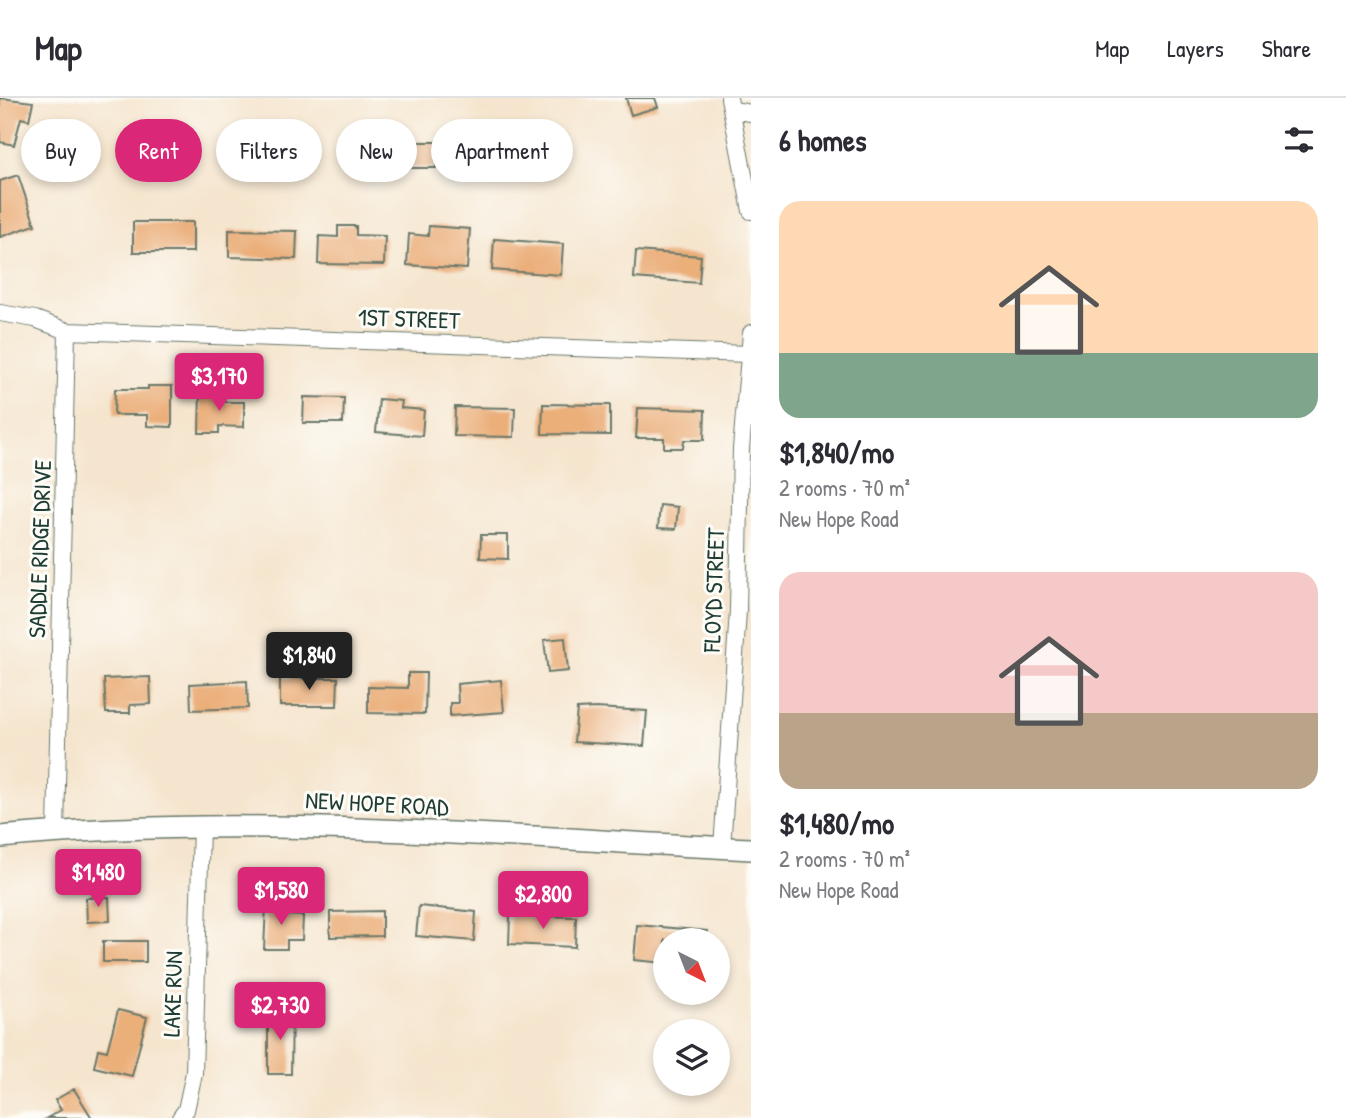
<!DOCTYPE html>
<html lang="en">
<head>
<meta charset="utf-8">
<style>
  :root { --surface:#fff; --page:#f2f2f3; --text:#2b2b33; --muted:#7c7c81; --line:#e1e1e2; --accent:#db2777 }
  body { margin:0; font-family:"Patrick Hand",sans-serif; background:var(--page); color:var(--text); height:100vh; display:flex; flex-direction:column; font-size:26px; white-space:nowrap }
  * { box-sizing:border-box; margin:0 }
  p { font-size:23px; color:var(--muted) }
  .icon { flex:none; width:38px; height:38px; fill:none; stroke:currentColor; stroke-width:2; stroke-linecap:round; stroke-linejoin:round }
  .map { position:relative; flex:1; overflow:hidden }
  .panel { display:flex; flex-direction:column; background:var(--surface); width:595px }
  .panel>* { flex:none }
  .guide { position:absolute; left:21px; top:21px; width:625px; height:63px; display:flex; gap:14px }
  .needle { width:46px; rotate:138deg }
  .fabs { position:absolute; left:653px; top:830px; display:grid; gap:14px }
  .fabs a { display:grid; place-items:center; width:77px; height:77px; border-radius:50%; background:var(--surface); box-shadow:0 4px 10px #0003; font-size:35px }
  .price { position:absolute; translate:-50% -60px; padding:0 16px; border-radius:7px; background:var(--accent); color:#fff; font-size:23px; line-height:46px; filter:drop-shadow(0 2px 4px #0008) }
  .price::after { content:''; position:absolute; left:50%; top:42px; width:21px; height:16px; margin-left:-10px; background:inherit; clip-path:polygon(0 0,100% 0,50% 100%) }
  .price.active { background:#222; color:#fff }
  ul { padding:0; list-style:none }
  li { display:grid; align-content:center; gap:14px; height:371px; padding:0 28px }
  li span { display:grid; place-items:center; height:217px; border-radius:21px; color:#555 }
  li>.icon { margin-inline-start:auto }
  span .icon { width:126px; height:126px; fill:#fffc; stroke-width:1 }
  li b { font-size:30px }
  h2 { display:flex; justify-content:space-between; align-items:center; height:84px; padding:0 28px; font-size:30px }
  .pill { padding:0 24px; border-radius:32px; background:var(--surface); box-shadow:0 4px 10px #0003; font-size:24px; line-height:63px }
  .pill.active { background:var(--accent); color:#fff }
  header { display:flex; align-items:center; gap:42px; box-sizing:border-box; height:98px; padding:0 35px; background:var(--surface); border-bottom:2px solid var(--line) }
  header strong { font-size:33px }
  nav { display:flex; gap:38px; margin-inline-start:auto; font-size:24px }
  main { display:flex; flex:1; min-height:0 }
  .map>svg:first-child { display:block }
  .building { fill:#ebaf7a }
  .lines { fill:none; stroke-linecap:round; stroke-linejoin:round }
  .minor-casing { stroke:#6a786a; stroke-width:18 }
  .tertiary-casing { stroke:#6a786a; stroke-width:24 }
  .minor { stroke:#fff; stroke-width:16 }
  .tertiary { stroke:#fff; stroke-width:21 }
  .labels { text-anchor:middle; stroke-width:6; stroke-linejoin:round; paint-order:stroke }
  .street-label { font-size:24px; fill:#1f3d34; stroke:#fdfcf7 }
</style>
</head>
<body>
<header>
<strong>Map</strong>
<nav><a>Map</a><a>Layers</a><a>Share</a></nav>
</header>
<main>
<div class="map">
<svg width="751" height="1020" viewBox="0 0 751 1020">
  <rect width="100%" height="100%" fill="#fdfcf7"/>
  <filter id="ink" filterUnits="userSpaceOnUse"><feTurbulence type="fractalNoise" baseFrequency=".0143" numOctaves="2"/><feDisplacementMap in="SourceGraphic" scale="14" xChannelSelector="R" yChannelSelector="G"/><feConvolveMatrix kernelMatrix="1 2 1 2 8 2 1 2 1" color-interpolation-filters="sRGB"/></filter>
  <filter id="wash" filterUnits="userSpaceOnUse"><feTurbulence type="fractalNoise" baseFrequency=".00686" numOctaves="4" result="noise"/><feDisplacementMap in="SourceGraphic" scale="28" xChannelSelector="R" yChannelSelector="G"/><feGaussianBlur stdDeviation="1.57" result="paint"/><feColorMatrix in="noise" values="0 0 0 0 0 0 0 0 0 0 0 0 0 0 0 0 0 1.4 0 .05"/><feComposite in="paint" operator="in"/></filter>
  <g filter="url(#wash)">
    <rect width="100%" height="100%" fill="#f5e5ce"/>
    <g id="blocks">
      <path class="building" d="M 0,0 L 33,4 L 29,22 L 21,20 L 14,47 L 0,44 Z
        M 626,0 L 655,0 L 658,9 L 631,17 Z
        M 410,44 L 436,44 L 436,70 L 410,70 Z
        M 18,77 L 35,127 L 0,139 L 0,83 Z
        M 133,124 L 193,124 L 193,154 L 133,154 Z
        M 338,128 L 356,128 L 356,137 L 385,138 L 384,167 L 318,166 L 319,138 L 338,139 Z
        M 429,128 L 470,131 L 467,171 L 407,167 L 409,136 L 428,138 Z
        M 229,132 L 297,133 L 296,161 L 229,159 Z
        M 494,141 L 563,146 L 561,177 L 492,172 Z
        M 636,153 L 701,158 L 699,185 L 634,180 Z
        M 148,288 L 172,288 L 172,329 L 147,328 L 147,317 L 114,317 L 115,291 L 148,291 Z
        M 200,294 L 224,295 L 224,304 L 244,304 L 244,329 L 219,328 L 219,335 L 199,335 Z
        M 304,299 L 344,300 L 343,325 L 303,325 Z
        M 379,301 L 402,303 L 401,310 L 424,312 L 422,338 L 376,334 Z
        M 543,306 L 610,307 L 610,337 L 542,336 Z
        M 455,309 L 515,310 L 514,339 L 454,338 Z
        M 638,310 L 705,312 L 704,342 L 684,342 L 683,350 L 664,350 L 664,340 L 636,340 Z
        M 660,407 L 678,409 L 676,431 L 658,430 Z
        M 481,437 L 508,437 L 508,461 L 480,460 Z
        M 565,540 L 568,573 L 548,575 L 544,542 Z
        M 408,575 L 426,575 L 425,616 L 368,615 L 368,589 L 408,590 Z
        M 150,579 L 151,606 L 130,607 L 130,615 L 106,615 L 104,581 Z
        M 280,580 L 338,580 L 337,608 L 280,608 Z
        M 501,582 L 504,614 L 450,618 L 450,605 L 458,605 L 457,586 Z
        M 247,583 L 248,610 L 191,612 L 190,586 Z
        M 596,610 L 647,613 L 644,648 L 574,644 L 577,611 Z
        M 109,799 L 110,823 L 87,824 L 86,800 Z
        M 266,807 L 289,808 L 288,817 L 303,818 L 302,842 L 287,842 L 287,851 L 264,851 Z
        M 419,808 L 476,814 L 474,843 L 416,838 Z
        M 382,813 L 382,838 L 330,839 L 330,814 Z
        M 510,817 L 576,819 L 575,849 L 509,846 Z
        M 637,827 L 707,833 L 706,842 L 665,842 L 665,865 L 634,862 Z
        M 103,843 L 146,843 L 146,864 L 103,864 Z
        M 292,911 L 291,976 L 268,976 L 268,912 Z
        M 118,912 L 147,919 L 132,978 L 94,969 L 98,951 L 107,953 Z
        M 74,991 L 92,1020 L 47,1020 L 61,1012 L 55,1002 Z"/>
    </g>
  </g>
  <g filter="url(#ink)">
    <use href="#blocks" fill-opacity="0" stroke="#6a786a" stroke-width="2"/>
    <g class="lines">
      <defs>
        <path id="minor" d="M 729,0 L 751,113
          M 733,12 L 751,15
          M 0,215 L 35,221 L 67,233 L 749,256
          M 56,734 L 67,233
          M 722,750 L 738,513 L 741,351 L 751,235
          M 180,1020 L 186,1012 L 194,975 L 201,729"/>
        <path id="tertiary" d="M 0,739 C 250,715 501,739 751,751"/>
      </defs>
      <use href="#minor" class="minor-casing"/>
      <use href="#tertiary" class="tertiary-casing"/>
      <use href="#minor" class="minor"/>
      <use href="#tertiary" class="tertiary"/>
    </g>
  </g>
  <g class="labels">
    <g class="street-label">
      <text transform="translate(409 221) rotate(2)" y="8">1ST STREET</text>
      <text transform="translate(40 451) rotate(-88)" y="8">SADDLE RIDGE DRIVE</text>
      <text transform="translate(714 492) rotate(-88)" y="8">FLOYD STREET</text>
      <text transform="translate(377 706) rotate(3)" y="8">NEW HOPE ROAD</text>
      <text transform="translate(173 896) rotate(-88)" y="8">LAKE RUN</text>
    </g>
  </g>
</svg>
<div class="fabs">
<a><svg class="needle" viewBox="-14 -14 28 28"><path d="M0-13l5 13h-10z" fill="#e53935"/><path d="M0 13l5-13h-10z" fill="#7c7c81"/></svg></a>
<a><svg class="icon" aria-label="layers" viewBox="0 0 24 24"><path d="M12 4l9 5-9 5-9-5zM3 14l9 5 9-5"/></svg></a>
</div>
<b class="price" style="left:219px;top:315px">$3,170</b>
<b class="price active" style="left:309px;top:594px">$1,840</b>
<b class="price" style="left:98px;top:811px">$1,480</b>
<b class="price" style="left:281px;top:829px">$1,580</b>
<b class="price" style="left:543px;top:833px">$2,800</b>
<b class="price" style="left:280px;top:944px">$2,730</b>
<div class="guide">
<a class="pill">Buy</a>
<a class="pill active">Rent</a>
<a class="pill">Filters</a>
<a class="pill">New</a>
<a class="pill">Apartment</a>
</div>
</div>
<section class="panel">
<h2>6 homes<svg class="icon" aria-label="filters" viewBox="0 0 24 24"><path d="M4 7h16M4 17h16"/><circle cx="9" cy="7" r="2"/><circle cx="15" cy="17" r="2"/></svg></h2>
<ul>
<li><span style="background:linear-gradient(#ffd9b3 70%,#7fa58c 0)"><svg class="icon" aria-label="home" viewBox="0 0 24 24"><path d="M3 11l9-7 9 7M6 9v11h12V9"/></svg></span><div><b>$1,840/mo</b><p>2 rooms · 70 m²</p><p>New Hope Road</p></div></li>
<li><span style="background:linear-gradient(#f6c9c9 65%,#b9a48a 0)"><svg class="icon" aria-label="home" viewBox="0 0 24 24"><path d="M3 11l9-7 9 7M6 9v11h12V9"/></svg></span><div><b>$1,480/mo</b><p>2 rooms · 70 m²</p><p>New Hope Road</p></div></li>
</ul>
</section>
</main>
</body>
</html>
